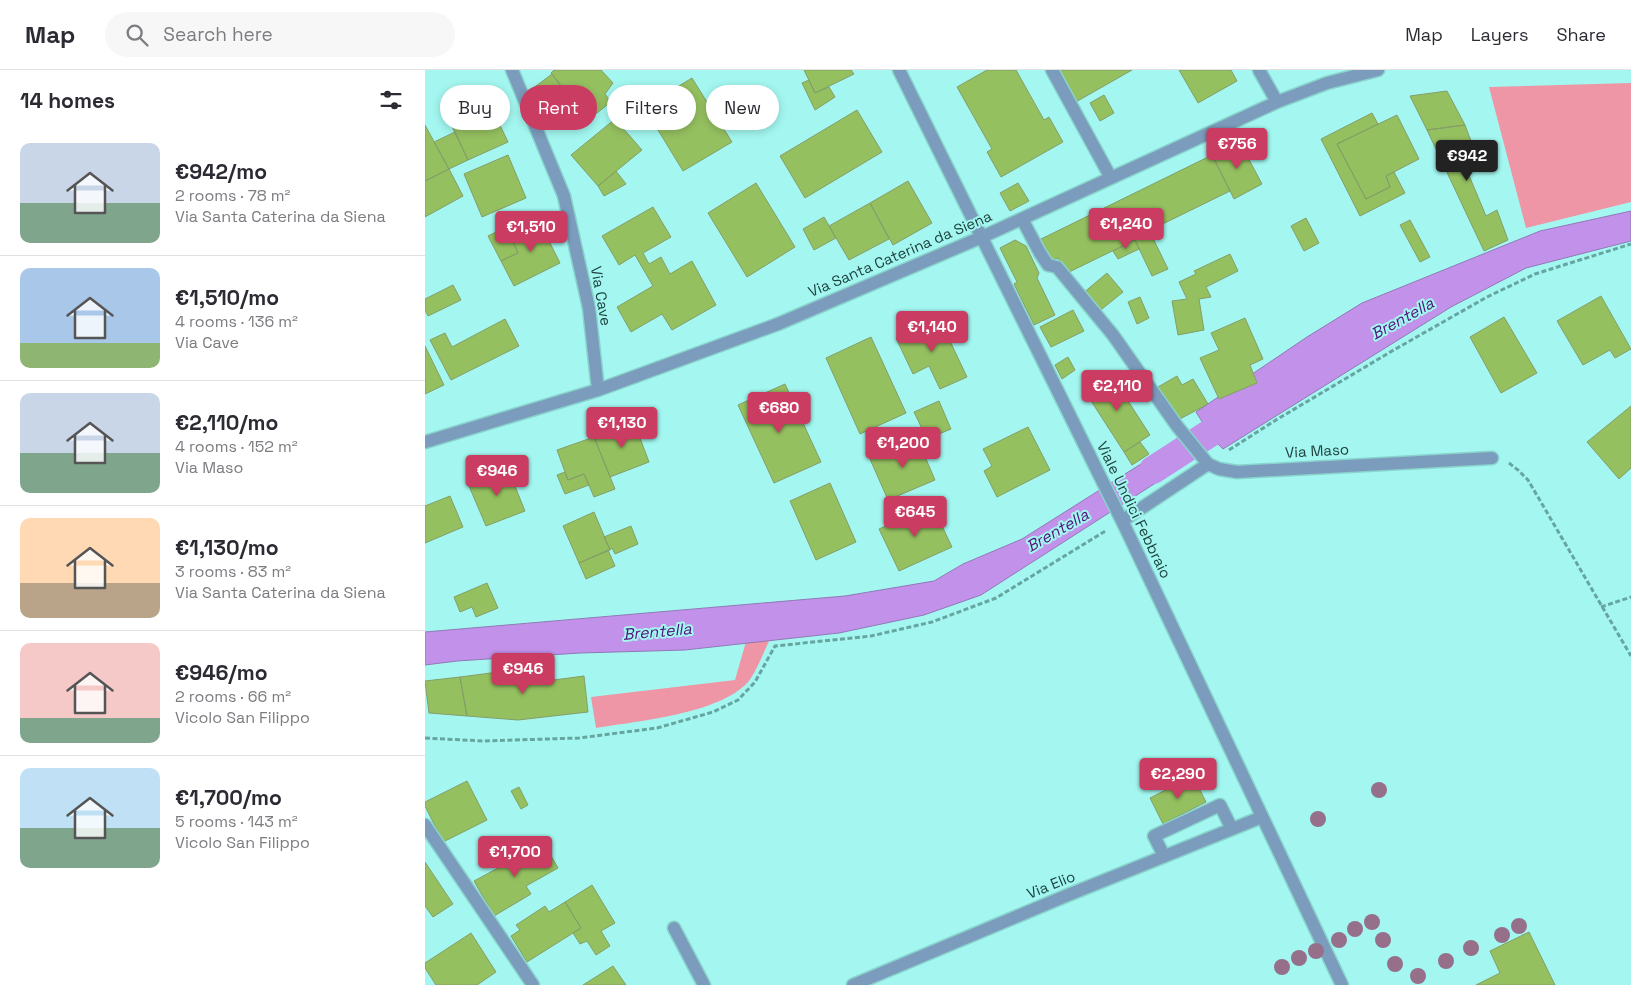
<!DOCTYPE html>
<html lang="en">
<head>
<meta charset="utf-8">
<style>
  :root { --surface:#fff; --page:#f7f7f7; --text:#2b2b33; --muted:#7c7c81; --line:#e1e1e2; --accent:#cb3c62 }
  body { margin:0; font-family:"Space Grotesk",sans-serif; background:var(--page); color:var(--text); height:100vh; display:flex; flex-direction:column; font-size:19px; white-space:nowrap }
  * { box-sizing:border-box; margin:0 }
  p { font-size:16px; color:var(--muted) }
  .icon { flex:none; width:28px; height:28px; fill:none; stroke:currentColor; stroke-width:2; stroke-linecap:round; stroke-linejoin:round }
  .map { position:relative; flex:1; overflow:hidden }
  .details { display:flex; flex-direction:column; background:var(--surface); width:425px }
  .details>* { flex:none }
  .top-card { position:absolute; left:15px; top:15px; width:475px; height:45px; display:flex; gap:10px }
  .price { position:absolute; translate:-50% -42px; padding:0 11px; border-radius:5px; background:var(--accent); color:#fff; font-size:16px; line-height:32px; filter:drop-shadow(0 1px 2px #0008) }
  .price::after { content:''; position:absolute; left:50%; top:30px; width:15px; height:11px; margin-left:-8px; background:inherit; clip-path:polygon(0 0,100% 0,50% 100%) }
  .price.active { background:#222; color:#fff }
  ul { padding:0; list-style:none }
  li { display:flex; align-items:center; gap:15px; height:125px; padding:0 20px }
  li+li { border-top:1px solid var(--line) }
  li span { display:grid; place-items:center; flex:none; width:140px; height:100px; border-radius:10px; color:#555 }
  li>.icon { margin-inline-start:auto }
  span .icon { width:60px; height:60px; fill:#fffc; stroke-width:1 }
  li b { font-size:21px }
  h2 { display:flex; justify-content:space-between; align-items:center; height:60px; padding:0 20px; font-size:21px }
  .pill { padding:0 18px; border-radius:22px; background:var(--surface); box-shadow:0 2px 8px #0003; font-size:18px; line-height:45px }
  .pill.active { background:var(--accent); color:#fff }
  header { display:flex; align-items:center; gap:30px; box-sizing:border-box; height:70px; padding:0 25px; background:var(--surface); border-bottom:1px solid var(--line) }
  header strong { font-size:24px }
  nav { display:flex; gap:28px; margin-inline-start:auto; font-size:18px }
  .search { width:350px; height:45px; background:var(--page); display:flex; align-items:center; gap:12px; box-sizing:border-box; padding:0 18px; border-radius:28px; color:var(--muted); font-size:19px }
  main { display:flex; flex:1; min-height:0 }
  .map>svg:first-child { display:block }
  .green { fill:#ee96a5 }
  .water { fill:#c291e9; stroke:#9179b6 }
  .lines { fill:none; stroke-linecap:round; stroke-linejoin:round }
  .canal { stroke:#c291e9; stroke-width:28 }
  .building { fill:#95c060; stroke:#849e68 }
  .minor-casing { stroke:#89d3cd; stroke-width:15 }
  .path { stroke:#67a5a0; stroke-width:3; stroke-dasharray:5 2.5; stroke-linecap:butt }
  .minor { stroke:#7c9cbd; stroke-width:12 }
  .tree { fill:#966f8a }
  .labels { text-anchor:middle; stroke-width:4; stroke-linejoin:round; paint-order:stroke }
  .street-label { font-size:15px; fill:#1f423f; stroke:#a3f7f0 }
  .water-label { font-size:16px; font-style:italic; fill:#55117b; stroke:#a3f7f0 }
</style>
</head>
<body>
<header>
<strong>Map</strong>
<div class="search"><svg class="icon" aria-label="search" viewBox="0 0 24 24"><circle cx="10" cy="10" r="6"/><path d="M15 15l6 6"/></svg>Search here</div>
<nav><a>Map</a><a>Layers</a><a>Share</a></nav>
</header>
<main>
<section class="details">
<h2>14 homes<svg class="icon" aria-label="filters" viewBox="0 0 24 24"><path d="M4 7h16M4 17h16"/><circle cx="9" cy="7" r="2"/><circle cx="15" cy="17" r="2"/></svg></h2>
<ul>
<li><span style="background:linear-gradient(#c9d6e8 60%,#7fa58c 0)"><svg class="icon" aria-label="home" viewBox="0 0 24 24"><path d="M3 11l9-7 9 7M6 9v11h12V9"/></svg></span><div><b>€942/mo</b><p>2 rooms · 78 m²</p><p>Via Santa Caterina da Siena</p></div></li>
<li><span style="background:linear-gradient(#a9c7e8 75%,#8fb573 0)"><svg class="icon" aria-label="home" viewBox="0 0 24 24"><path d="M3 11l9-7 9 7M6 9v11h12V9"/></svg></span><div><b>€1,510/mo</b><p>4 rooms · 136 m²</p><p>Via Cave</p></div></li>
<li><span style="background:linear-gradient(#c9d6e8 60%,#7fa58c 0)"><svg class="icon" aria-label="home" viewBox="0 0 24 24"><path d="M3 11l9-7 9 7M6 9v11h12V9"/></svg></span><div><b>€2,110/mo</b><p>4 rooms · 152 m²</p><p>Via Maso</p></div></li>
<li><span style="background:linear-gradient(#ffd9b3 65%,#b9a48a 0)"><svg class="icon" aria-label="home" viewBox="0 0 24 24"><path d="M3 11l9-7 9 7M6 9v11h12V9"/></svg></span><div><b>€1,130/mo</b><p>3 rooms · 83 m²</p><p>Via Santa Caterina da Siena</p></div></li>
<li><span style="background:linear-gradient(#f6c9c9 75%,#7fa58c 0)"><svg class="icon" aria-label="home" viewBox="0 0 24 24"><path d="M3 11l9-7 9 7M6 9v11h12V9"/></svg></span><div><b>€946/mo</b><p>2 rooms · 66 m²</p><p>Vicolo San Filippo</p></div></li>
<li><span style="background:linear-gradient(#bfe0f5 60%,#7fa58c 0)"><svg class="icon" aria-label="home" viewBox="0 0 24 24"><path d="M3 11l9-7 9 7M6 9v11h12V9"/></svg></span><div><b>€1,700/mo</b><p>5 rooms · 143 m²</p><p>Vicolo San Filippo</p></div></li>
</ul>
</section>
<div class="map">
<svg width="1206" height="915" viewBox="0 0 1206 915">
  <rect width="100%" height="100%" fill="#a3f7f0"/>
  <path class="green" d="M 1206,13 L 1206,132 L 1101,158 L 1064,17 Z
    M 346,567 C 340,579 331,603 323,612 C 294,644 213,651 171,658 L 166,627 L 310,610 L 322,568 Z"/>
  <path class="water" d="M 1206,141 L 1206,171 L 1101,198 L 1026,237 L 798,379 L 788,369 L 771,342 L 882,267 L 937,233 L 1115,161 Z
    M 754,370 L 768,389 L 556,525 L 499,545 L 414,563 L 260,580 L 155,583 L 32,591 L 0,595 L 0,562 L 420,526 L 509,511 L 538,494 L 597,469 Z"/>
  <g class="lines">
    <path class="canal" d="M 728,400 L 816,343"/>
  </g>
  <path class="building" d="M 129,0 L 176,0 L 188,13 L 180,24 L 186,32 L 168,46 L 162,37 L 156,42 L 126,3 Z
    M 379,0 L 426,0 L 429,4 L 390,23 Z
    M 562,0 L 591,0 L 619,50 L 624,47 L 638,72 L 576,107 L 562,82 L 567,79 L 532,17 Z
    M 637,0 L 707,0 L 649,33 L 632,3 Z
    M 754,0 L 806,0 L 812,11 L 773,33 Z
    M 127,4 L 156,42 L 132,60 L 103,22 Z
    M 267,8 L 307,72 L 258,101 L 219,37 Z
    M 384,10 L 390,23 L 404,17 L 410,27 L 390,40 L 377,13 Z
    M 1022,21 L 1040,55 L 1002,60 L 985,26 Z
    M 679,25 L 689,43 L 675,51 L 665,33 Z
    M 63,30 L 83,72 L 43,90 L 23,48 Z
    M 432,40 L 457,82 L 380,128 L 355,86 Z
    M 947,43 L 953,54 L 912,74 L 941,129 L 965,117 L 961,106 L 969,102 L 980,123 L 935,146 L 896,69 Z
    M 972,45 L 994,89 L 961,106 L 965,117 L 941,129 L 912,74 Z
    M 190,49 L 217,80 L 173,116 L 146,85 Z
    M 0,55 L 24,99 L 0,111 Z
    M 1040,55 L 1049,79 L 1051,98 L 1043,103 L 1061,146 L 1072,140 L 1083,170 L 1059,181 L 1002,60 Z
    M 30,62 L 43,90 L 24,99 L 9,72 Z
    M 814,71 L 837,114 L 809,129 L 787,85 Z
    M 83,85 L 101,128 L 57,147 L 39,104 Z
    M 787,85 L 805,121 L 709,168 L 710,170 L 642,203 L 633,188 L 623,192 L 612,171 Z
    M 24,99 L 38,126 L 0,147 L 0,111 Z
    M 191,101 L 201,114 L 179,126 L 173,116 Z
    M 483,111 L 507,153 L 468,175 L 445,133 Z
    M 331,113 L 370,177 L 322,207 L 283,143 Z
    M 593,113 L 604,131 L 585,141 L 575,123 Z
    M 445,133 L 464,169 L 424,190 L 404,156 Z
    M 228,137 L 246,167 L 218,183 L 224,194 L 236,187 L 245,204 L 267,191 L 291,235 L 247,260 L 237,244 L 206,262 L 192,237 L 228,216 L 210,185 L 194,195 L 177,166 Z
    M 399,147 L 411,168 L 389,180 L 378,159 Z
    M 881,148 L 894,173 L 879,181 L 866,156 Z
    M 98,149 L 103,158 L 86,167 L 93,183 L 76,191 L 63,166 Z
    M 119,149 L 130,170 L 125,173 L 135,193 L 89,216 L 76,191 L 93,183 L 86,167 Z
    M 985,150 L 1005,187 L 995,192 L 975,155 Z
    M 724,160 L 743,199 L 727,206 L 709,168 Z
    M 590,170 L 601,176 L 614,203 L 612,208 L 630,245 L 609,255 L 589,214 L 592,212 L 575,178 Z
    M 710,170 L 714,179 L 693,189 L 688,181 Z
    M 805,184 L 813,201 L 781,217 L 786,227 L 774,229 L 779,260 L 753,265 L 747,231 L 762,229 L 754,212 L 771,204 L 769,201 Z
    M 682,203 L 698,222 L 672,243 L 657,224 Z
    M 28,215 L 36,230 L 3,246 L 0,240 L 0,229 Z
    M 1176,226 L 1206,279 L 1190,288 L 1185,280 L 1158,295 L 1132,251 Z
    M 715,227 L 724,248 L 712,254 L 703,232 Z
    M 648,240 L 659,261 L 626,277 L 615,257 Z
    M 1079,247 L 1112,303 L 1076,323 L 1045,267 Z
    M 514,248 L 542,307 L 515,319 L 504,296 L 488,304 L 471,268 Z
    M 820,248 L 838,289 L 825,295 L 832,313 L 794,329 L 775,288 L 794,280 L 786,263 Z
    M 80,249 L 94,276 L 26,310 L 5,270 L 20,263 L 27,277 Z
    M 446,267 L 481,343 L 435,364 L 401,288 Z
    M 0,276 L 19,315 L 0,324 Z
    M 643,287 L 650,300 L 637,309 L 630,295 Z
    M 685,303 L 725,365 L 699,382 L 659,320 Z
    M 752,306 L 757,315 L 768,309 L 783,334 L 753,350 L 733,317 Z
    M 360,314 L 396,392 L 349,413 L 313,335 Z
    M 514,331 L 526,359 L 502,369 L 489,342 Z
    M 1206,336 L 1206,398 L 1194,409 L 1162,372 Z
    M 209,352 L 224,392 L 185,407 L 169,367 Z
    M 603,357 L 625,400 L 572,427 L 559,401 L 567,396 L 558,379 Z
    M 169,367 L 190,419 L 169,427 L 159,404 L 143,410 L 132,380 Z
    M 492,368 L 510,410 L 463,430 L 445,389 Z
    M 715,372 L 724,384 L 707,395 L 699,382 Z
    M 74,399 L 75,402 L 83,399 L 100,441 L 61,456 L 44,416 L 51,414 L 49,408 Z
    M 140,402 L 143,410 L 159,404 L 164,415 L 140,424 L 132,405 Z
    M 405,413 L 431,472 L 391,490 L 365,431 Z
    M 25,426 L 38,457 L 0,473 L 0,436 Z
    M 507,435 L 527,477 L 474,501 L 454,459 Z
    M 169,442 L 185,480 L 154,493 L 138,456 Z
    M 206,456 L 213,474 L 190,484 L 187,478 L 185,480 L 179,467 Z
    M 183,480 L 190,496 L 161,509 L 154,493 Z
    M 62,513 L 73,538 L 51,547 L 47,537 L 35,542 L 29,527 Z
    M 127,595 L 129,610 L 159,606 L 163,642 L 93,650 L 42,646 L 35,607 Z
    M 35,607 L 42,646 L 4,643 L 0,611 Z
    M 768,706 L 781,732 L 738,754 L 725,728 Z
    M 42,711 L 62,750 L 18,772 L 0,736 L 0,732 Z
    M 94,717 L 103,735 L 96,739 L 86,721 Z
    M 117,770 L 133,798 L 101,816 L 106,824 L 69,846 L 49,811 L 86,791 L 85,789 Z
    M 0,792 L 28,834 L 8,847 L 0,836 Z
    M 167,815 L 190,853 L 176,861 L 185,876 L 171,885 L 162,871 L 155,874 L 148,863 L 156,858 L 140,832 Z
    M 140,832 L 156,858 L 102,892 L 86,866 L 95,860 L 91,855 L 120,836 L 124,842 Z
    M 1104,862 L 1130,915 L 1051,915 L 1075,903 L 1065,881 Z
    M 46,863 L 71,902 L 52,915 L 11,915 L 0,898 L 0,893 Z
    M 188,896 L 201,915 L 158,915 Z"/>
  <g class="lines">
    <defs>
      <path id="minor" d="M 87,0 L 139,126 L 164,238 L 173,320
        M 474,0 L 701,459 L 917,915
        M 627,0 L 686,108
        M 834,0 L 852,32
        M 597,149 L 615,183 L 623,195 L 632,197 L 688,265 L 752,356 L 783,394 L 794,399 L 812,402 L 1067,388
        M 0,372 L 173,320 L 353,254 L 557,167 L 852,32 L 902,13 L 953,0
        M 697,451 L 783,394
        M 0,755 L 108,915
        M 739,786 L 729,766 L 795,735 L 807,759
        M 249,858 L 279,915
        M 428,915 L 643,825 L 837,747"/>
    </defs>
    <use href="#minor" class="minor-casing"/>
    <path class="path" d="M 804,380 L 851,350 L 967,281 L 1062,227 L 1110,204 L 1206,174
      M 1084,393 L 1093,400 L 1103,410 L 1206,586
      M 1176,537 L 1206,527
      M 0,668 L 58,671 L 154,668 L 232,658 L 288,642 L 313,630 L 330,612 L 350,576 L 446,566 L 507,552 L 571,528 L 682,460"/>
    <use href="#minor" class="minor"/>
  </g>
  <g class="tree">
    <circle cx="954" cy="720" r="8"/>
    <circle cx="893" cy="749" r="8"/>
    <circle cx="947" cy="852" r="8"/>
    <circle cx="1094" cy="856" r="8"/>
    <circle cx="930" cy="859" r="8"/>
    <circle cx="1077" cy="865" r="8"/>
    <circle cx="914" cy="870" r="8"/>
    <circle cx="958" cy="870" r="8"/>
    <circle cx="1046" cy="878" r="8"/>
    <circle cx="891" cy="881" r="8"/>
    <circle cx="874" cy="888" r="8"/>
    <circle cx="1021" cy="891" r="8"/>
    <circle cx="970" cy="894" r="8"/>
    <circle cx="857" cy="897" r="8"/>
    <circle cx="993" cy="906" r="8"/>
  </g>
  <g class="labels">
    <g class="street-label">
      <text transform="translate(475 184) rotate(-23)" y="5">Via Santa Caterina da Siena</text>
      <text transform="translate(176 226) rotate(80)" y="5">Via Cave</text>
      <text transform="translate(892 381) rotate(-3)" y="5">Via Maso</text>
      <text transform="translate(709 440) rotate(64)" y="5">Viale Undici Febbraio</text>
      <text transform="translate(626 815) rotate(-22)" y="5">Via Elio</text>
    </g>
    <g class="water-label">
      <text transform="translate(977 248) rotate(-29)" y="6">Brentella</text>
      <text transform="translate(632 460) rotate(-30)" y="6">Brentella</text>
      <text transform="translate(232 561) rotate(-5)" y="6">Brentella</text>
    </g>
  </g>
</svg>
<b class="price" style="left:812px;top:100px">€756</b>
<b class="price active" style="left:1042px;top:112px">€942</b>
<b class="price" style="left:701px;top:180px">€1,240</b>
<b class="price" style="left:106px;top:183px">€1,510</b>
<b class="price" style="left:507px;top:283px">€1,140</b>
<b class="price" style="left:692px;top:342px">€2,110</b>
<b class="price" style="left:354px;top:364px">€680</b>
<b class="price" style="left:197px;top:379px">€1,130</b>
<b class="price" style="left:478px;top:399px">€1,200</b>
<b class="price" style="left:72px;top:427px">€946</b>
<b class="price" style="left:490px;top:468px">€645</b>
<b class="price" style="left:98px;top:625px">€946</b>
<b class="price" style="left:753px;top:730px">€2,290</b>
<b class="price" style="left:90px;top:808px">€1,700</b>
<div class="top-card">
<a class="pill">Buy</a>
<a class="pill active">Rent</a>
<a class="pill">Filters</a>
<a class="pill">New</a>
</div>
</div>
</main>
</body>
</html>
